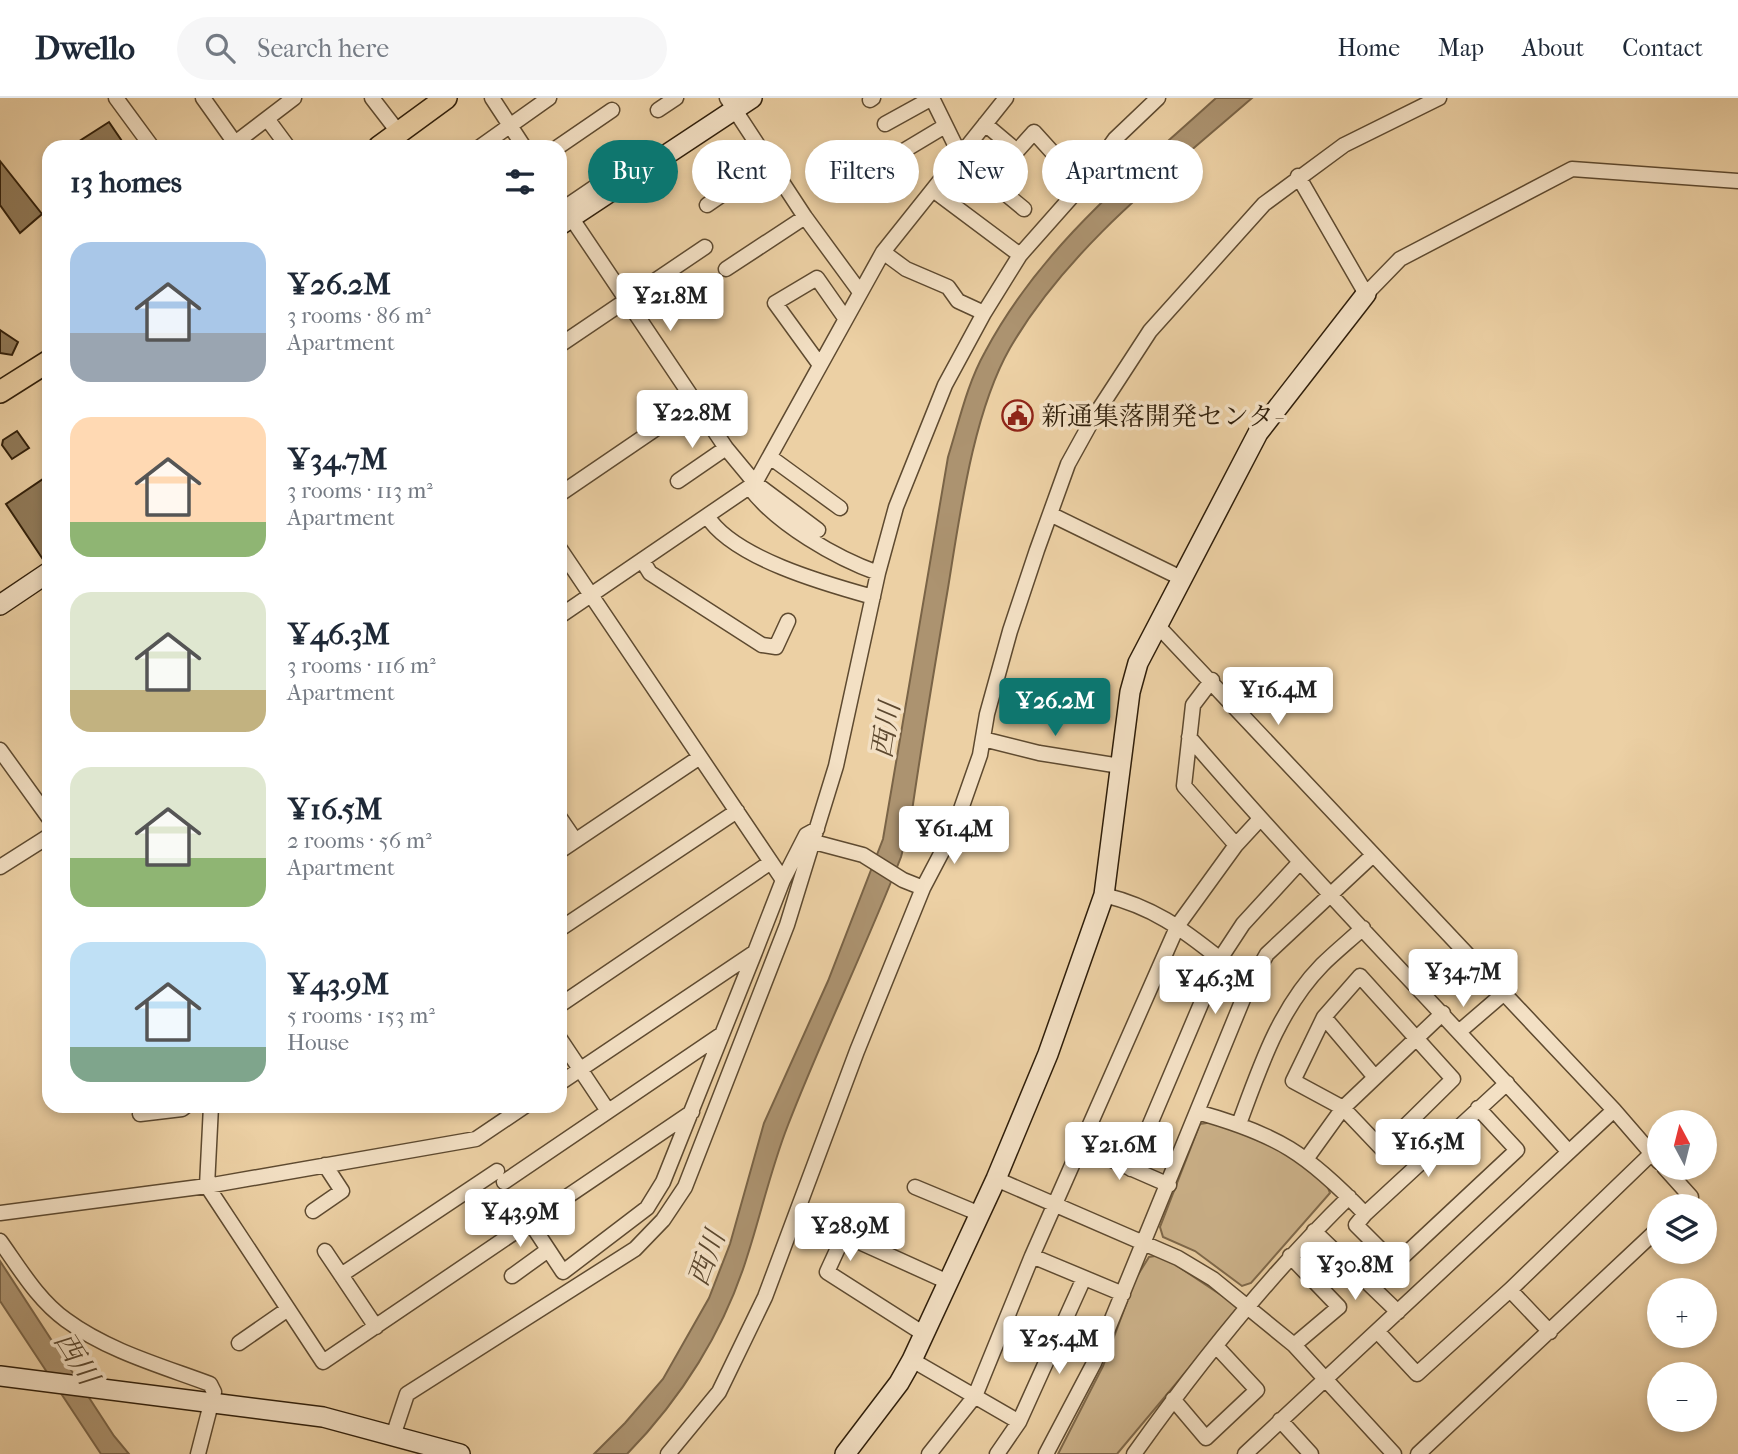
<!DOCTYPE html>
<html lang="en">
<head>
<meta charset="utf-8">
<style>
  :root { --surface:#fff; --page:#f6f6f7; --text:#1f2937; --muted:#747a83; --line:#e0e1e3; --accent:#0f766e }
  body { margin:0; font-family:"IM FELL French Canon","Noto Serif JP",serif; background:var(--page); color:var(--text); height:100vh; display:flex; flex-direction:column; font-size:26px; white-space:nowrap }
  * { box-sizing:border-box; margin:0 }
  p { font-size:23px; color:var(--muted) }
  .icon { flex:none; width:38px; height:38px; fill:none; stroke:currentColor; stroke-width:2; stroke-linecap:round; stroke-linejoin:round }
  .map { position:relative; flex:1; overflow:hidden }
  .drawer { position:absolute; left:42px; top:42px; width:525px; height:973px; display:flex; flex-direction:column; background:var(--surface); border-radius:21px; box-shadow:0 4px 10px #0003 }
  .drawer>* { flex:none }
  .banner { position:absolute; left:588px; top:42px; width:665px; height:63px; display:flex; gap:14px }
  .needle { width:46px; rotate:353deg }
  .buttons { position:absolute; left:1647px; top:1012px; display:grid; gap:14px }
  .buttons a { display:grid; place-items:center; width:70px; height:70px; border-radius:50%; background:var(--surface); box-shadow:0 4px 10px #0003; font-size:35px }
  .price { position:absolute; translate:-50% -60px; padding:0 16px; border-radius:7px; background:#fff; color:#222; font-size:23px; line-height:46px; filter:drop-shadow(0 2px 4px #0008) }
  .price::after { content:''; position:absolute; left:50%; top:42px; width:21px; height:16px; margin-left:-10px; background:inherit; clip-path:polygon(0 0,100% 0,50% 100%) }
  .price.active { background:var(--accent); color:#fff }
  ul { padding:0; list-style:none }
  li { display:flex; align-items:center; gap:21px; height:175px; padding:0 28px }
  li span { display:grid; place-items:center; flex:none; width:196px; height:140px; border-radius:21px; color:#555 }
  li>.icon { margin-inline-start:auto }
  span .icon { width:84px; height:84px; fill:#fffc; stroke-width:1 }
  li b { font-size:30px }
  h2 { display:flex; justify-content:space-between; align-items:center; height:84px; padding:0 28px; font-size:30px }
  .chip { padding:0 24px; border-radius:32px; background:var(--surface); box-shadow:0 4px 10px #0003; font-size:24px; line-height:63px }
  .chip.active { background:var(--accent); color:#fff }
  header { display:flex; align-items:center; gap:42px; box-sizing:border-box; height:98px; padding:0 35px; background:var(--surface); border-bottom:2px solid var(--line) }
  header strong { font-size:33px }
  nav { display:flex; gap:38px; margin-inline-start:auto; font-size:24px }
  .search { width:490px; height:63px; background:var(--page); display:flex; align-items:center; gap:18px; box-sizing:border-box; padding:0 24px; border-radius:38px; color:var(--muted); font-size:26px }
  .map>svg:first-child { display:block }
  .green { fill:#ccb28a; stroke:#7e684a; stroke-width:2 }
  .water { fill:#ac9370; stroke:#7a6447; stroke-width:2 }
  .building { fill:#917b5a; stroke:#2f1e0a; stroke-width:2 }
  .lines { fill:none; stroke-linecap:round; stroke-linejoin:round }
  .street-casing { stroke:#5e4a30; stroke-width:17 }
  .secondary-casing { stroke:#2f1e0a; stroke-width:22 }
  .primary-casing { stroke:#2f1e0a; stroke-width:24 }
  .street { stroke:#f3e0c4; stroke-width:14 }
  .secondary { stroke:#f3e0c4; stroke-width:19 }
  .primary { stroke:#ecd0a4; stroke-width:21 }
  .labels { text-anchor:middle; stroke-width:7; stroke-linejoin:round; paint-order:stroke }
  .poi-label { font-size:26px; fill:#2f1e0a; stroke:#f3e0c4; text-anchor:start }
  .water-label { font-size:28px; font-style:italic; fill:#5b472e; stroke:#f3e0c4 }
</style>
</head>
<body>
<header>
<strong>Dwello</strong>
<div class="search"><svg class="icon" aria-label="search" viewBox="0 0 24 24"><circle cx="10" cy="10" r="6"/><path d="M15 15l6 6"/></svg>Search here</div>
<nav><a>Home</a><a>Map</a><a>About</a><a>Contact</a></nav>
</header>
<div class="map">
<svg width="1738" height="1356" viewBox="0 0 1738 1356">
  <rect width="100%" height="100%" fill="#ecd0a4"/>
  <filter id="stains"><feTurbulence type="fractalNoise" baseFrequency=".00286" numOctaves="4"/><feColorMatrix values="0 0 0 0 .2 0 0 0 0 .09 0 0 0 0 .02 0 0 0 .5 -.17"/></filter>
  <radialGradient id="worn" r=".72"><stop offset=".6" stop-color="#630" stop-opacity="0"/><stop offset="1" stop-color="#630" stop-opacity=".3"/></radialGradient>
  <path class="green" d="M 1213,1024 C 1244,1037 1320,1062 1330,1095 L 1251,1185 L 1242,1188 L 1195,1153 L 1163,1139 L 1160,1129 L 1200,1026 Z
    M 1161,1157 L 1236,1207 L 1236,1214 L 1117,1356 L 1058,1356 L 1103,1268 L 1136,1180 L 1149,1159 Z"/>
  <path class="water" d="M 1216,0 L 1252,0 C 1166,75 1068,150 1010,250 C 973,315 960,416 948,490 C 935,566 922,643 911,720 L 901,759 C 866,849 823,937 788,1027 C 771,1070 761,1116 747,1159 C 724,1233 681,1301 627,1356 L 594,1356 L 625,1325 L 663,1281 L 709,1200 L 730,1146 L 764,1025 L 828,883 L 883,741 L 948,359 C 959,324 967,286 985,254 C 1040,150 1130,78 1216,0 Z
    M 0,1163 L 114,1338 L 129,1356 L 101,1356 L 0,1203 Z"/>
  <path class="building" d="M 109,24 L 126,49 L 70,49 Z
    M 0,63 L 42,116 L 20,135 L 0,107 Z
    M 0,232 L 18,244 L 12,257 L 0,255 Z
    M 17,333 L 29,350 L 12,361 L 2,347 L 3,342 Z
    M 46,379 L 49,384 L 49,462 L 44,463 L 6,406 Z"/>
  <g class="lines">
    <defs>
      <path id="street" d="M 116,0 L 152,49
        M 203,0 L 235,45 L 294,0
        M 372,0 L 399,35
        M 492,0 L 524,49
        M 727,0 L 805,119 L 860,194
        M 932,0 L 961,59 L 1024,111
        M 870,2 L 873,0
        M 658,12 L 676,0
        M 268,22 L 288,49
        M 885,26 L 932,0
        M 985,26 L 1017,53 L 1034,34 L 1082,87
        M 480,49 L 549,0
        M 558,49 L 612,12
        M 905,52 L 945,28
        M 1298,78 L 1366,196 L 1400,161 L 1572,71 L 1738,83
        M 933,92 L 1020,157
        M 560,103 L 726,350 L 755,385 L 818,432
        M 707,107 L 768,65
        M 564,110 L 642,57
        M 883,154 L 906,171 L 948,189 L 958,203 L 984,215
        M 726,171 L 805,119
        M 560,247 L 705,149
        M 820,267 L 775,205 L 817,180 L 845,220
        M 770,359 L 840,410
        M 678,383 L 726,350
        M 750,390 C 777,426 836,460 878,475
        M 560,396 L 695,304
        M 1050,416 L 1181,480
        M 707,418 C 733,460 826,486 873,499
        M 560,451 L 783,782
        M 642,462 L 650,475 L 762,547 L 776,549 L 788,523
        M 560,518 L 755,385 L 883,154 L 1006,0
        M 1157,527 L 1614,1012 L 1659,1064
        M 1212,582 L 1193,607 L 1184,688 L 1236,747
        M 1189,639 C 1311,781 1443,914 1568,1053
        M 983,641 L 1039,655 L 1120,668
        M 0,652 L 49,720
        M 560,720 L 575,742
        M 814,744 L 863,757 L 903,782 L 923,790
        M 560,753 L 700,659
        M 0,769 L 49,738
        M 1104,797 C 1153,809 1181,830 1220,861
        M 560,831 L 737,713
        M 1360,878 L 1453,981 L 1382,1051 L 1343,1010 L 1293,983 L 1324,919 Z
        M 560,907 L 771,764
        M 1324,919 L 1374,978
        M 1460,933 L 1503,896
        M 560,941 L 608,1013
        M 560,985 L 755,854 L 783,782 L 806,737 L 817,731
        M 211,1008 L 207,1088 L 323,1264 L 692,1014
        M 1197,1014 C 1277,1036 1308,1056 1365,1116 L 1507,985
        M 140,1016 L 182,1011 L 186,1008
        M 1239,1026 C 1260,969 1279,911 1322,867 C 1335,854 1350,842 1363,830
        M 1082,1049 L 1169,1087
        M 1307,1060 L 1343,1010 L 1443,915
        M 1664,1069 L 1691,1099 L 1682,1108
        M 1131,1071 L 1220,861 L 1243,826 L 1299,765
        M 996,1081 L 1178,1160 L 1213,1181 L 1294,1247 L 1394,1356
        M 504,1084 L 722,936
        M 915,1089 L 980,1116
        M 313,1113 L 342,1093 L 325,1067
        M 0,1115 L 207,1088 L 476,1041 L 525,1008
        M 1365,1116 L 1356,1127 L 1395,1166 L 1517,1052 L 1478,1010
        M 530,1124 L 563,1174 L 647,1110 L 663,1084 L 755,854
        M 1314,1133 L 1398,1214
        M 0,1143 C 20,1171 38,1202 66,1222 C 108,1253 162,1268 210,1286 L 214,1294 L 198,1356
        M 325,1153 L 376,1229
        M 1032,1158 L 1123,1196
        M 1290,1158 L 1339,1209 L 1294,1247
        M 341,1177 L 497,1073
        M 512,1178 L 548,1152
        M 1510,1192 L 1550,1234
        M 1377,1233 L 1417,1276 L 1510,1192 L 1651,1056
        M 924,1236 L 827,1174 L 844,1137 L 948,1184
        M 239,1245 L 288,1211
        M 912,1262 L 1019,1324
        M 1173,1301 L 1206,1340 L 1257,1292 L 1216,1248
        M 1280,1322 L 1311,1356
        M 393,1338 L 407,1296 L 635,1151 L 663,1122 L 685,1089 L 787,827 L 836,668 L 878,475 L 896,409 L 945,287 L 984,215 L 1020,157 L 1082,87 L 1115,41 L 1158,0
        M 668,1356 L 719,1294 L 765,1199 L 857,953 L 923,790 L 954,731 L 980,657 L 987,616 L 1010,533 L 1037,452 L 1068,366 L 1094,319 L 1150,233 L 1264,106 L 1344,47 L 1439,0
        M 929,1356 L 975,1298 L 1032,1158 L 1178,827 L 1236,747 L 1260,721
        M 997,1356 L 1019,1324 L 1084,1180
        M 1046,1356 L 1094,1265 L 1248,889 L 1267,856 L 1373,757
        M 1134,1356 C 1199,1265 1269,1177 1349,1099
        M 1245,1356 L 1614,1012
        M 1418,1356 L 1659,1130"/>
      <path id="secondary" d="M 560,127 L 752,0
        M 0,507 L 49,474
        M 0,1278 L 323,1319 L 460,1356
        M 845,1356 L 899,1285 L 912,1262 L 996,1081 L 1048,956 L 1104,797 L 1130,594 L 1138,565 L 1258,335 L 1366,196"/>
      <path id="primary" d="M 379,49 L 446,0
        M 0,294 L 49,263"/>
    </defs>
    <use href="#street" class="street-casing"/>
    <use href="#secondary" class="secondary-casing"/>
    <use href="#primary" class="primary-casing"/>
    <use href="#street" class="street"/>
    <use href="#secondary" class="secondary"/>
    <use href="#primary" class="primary"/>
  </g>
  <defs>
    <symbol id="civic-ring" viewBox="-11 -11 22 22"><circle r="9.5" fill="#f3e0c4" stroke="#8f2418" stroke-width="1.5"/><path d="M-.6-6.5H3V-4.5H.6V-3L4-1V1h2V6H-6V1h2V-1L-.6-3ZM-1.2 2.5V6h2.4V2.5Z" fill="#8f2418"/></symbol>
  </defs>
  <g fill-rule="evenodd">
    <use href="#civic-ring" x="1000" y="300" width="35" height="35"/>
  </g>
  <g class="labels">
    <g class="poi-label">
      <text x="1041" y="327">新通集落開発センタ-</text>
    </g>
    <g class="water-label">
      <text transform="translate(885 632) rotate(-81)" y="10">西川</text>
      <text transform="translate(706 1160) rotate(-70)" y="10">西川</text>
      <text transform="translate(77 1260) rotate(58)" y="10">西川</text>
    </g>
  </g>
  <rect width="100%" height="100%" filter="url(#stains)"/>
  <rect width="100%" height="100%" fill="url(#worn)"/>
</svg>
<div class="buttons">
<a><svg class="needle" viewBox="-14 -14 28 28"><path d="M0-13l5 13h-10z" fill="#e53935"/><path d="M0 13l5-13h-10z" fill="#747a83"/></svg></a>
<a><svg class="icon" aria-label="layers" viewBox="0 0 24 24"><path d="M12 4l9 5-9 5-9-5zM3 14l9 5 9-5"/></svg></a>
<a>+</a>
<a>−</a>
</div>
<b class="price" style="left:670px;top:235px">¥21.8M</b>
<b class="price" style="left:692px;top:352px">¥22.8M</b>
<b class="price" style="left:1278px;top:629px">¥16.4M</b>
<b class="price active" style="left:1055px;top:640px">¥26.2M</b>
<b class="price" style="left:954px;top:768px">¥61.4M</b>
<b class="price" style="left:1463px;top:911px">¥34.7M</b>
<b class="price" style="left:1215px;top:918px">¥46.3M</b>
<b class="price" style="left:1428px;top:1081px">¥16.5M</b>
<b class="price" style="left:1119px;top:1084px">¥21.6M</b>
<b class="price" style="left:520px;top:1151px">¥43.9M</b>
<b class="price" style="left:850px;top:1165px">¥28.9M</b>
<b class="price" style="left:1355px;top:1204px">¥30.8M</b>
<b class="price" style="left:1059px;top:1278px">¥25.4M</b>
<div class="banner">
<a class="chip active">Buy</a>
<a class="chip">Rent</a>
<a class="chip">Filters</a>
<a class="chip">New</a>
<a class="chip">Apartment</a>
</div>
<section class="drawer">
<h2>13 homes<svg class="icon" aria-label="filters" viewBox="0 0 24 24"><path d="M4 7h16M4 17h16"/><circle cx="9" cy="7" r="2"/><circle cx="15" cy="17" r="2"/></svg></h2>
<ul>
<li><span style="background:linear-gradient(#a9c7e8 65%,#9aa5b1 0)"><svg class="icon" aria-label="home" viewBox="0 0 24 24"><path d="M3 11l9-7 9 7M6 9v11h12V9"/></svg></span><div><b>¥26.2M</b><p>3 rooms · 86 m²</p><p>Apartment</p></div></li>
<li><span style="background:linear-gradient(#ffd9b3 75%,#8fb573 0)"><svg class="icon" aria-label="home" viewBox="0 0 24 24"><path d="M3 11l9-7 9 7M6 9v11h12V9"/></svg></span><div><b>¥34.7M</b><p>3 rooms · 113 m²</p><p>Apartment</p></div></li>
<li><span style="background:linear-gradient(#dfe7d0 70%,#c2b280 0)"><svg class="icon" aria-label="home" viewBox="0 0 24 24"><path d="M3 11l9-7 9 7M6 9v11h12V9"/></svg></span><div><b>¥46.3M</b><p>3 rooms · 116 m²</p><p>Apartment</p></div></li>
<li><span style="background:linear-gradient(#dfe7d0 65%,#8fb573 0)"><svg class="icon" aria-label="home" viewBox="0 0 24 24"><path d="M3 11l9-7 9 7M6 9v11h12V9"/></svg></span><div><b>¥16.5M</b><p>2 rooms · 56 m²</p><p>Apartment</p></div></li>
<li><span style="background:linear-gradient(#bfe0f5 75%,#7fa58c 0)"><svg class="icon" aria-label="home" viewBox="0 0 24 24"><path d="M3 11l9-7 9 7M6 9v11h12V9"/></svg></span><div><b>¥43.9M</b><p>5 rooms · 153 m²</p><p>House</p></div></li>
</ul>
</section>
</div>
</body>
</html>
